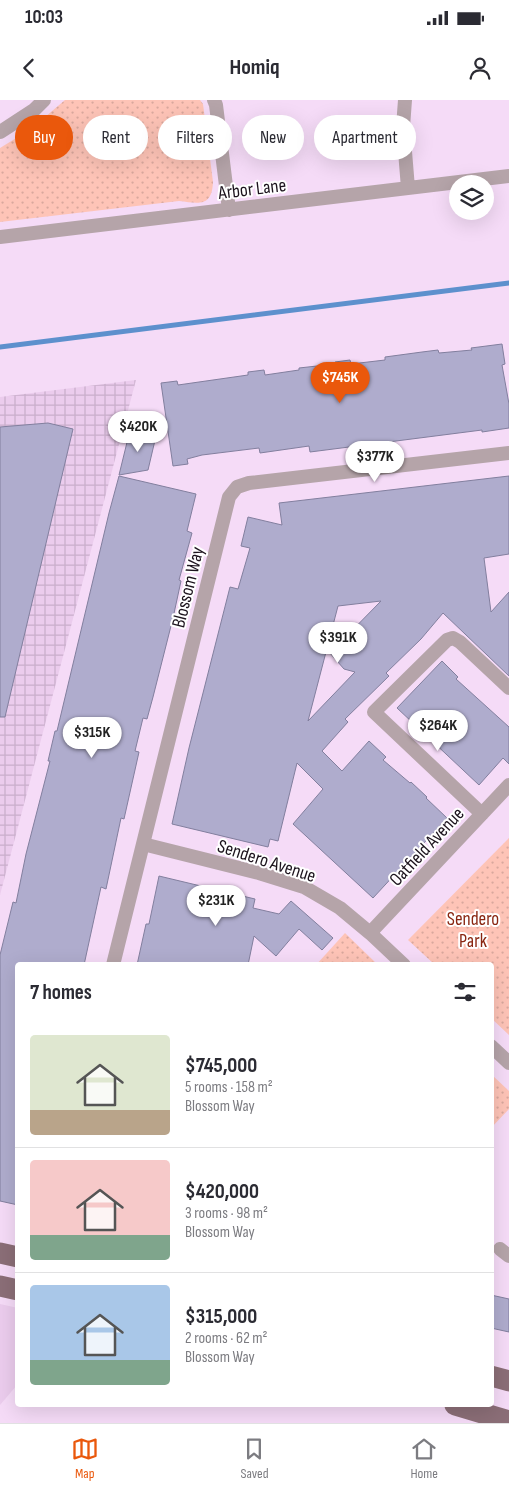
<!DOCTYPE html>
<html lang="en">
<head>
<meta charset="utf-8">
<style>
  :root { --surface:#fff; --page:#f7f7f7; --text:#2b2b33; --muted:#7c7c81; --line:#e1e1e2; --accent:#ea580c }
  body { margin:0; font-family:"Sofia Sans Condensed",sans-serif; background:var(--page); color:var(--text); height:100vh; display:flex; flex-direction:column; font-size:19px; white-space:nowrap }
  * { box-sizing:border-box; margin:0 }
  p { font-size:16px; color:var(--muted) }
  .icon { flex:none; width:28px; height:28px; fill:none; stroke:currentColor; stroke-width:2; stroke-linecap:round; stroke-linejoin:round }
  .map { position:relative; flex:1; overflow:hidden }
  .panel { position:absolute; left:15px; top:862px; width:479px; height:445px; display:flex; flex-direction:column; background:var(--surface); border-radius:5px; box-shadow:0 5px 20px #0002 }
  .panel>* { flex:none }
  .top-card { position:absolute; left:15px; top:15px; width:480px; height:45px; display:flex; gap:10px }
  .tools { position:absolute; left:449px; top:75px; display:grid; gap:10px }
  .tools a { display:grid; place-items:center; width:45px; height:45px; border-radius:50%; background:var(--surface); box-shadow:0 5px 20px #0002; font-size:25px }
  .price { position:absolute; translate:-50% -42px; padding:0 11px; border-radius:18px; background:#fff; color:#222; font-size:16px; line-height:32px; filter:drop-shadow(0 1px 2px #0008) }
  .price::after { content:''; position:absolute; left:50%; top:30px; width:15px; height:11px; margin-left:-8px; background:inherit; clip-path:polygon(0 0,100% 0,50% 100%) }
  .price.active { background:var(--accent); color:#fff }
  ul { padding:0; list-style:none }
  li { display:flex; align-items:center; gap:15px; height:125px; padding:0 15px }
  li+li { border-top:1px solid var(--line) }
  li span { display:grid; place-items:center; flex:none; width:140px; height:100px; border-radius:5px; color:#555 }
  li>.icon { margin-inline-start:auto }
  span .icon { width:60px; height:60px; fill:#fffc; stroke-width:1 }
  li b { font-size:21px }
  h2 { display:flex; justify-content:space-between; align-items:center; height:60px; padding:0 15px; font-size:21px }
  .chip { padding:0 18px; border-radius:22px; background:var(--surface); box-shadow:0 5px 20px #0002; font-size:18px; line-height:45px }
  .chip.active { background:var(--accent); color:#fff }
  .status { display:flex; justify-content:space-between; align-items:center; height:35px; padding:0 25px; background:var(--surface); direction:ltr }
  .status svg { height:14px; fill:currentColor }
  header { display:flex; justify-content:space-between; align-items:center; height:65px; padding:0 15px; background:var(--surface); font-size:22px; font-weight:700 }
  .menu { display:flex; justify-content:space-around; align-items:center; height:70px; border-top:1px solid var(--line); background:var(--surface); font-size:14px; color:var(--muted) }
  .menu a { display:grid; justify-items:center; gap:2px }
  .menu .active { color:var(--accent) }
  .map>svg:first-child { display:block }
  .built { fill:#ebcced }
  .industrial { fill:url(#industrial-grid) }
  .park { fill:url(#park-dots) }
  .lines { fill:none; stroke-linecap:round; stroke-linejoin:round }
  .stream { stroke:#5d90cd; stroke-width:5 }
  .building { fill:#afaccd; stroke:#827f9e; fill-rule:evenodd }
  .street { stroke:#b5a4a9; stroke-width:14 }
  .primary { stroke:#8b6e77; stroke-width:21 }
  .labels { text-anchor:middle; stroke-width:4; stroke-linejoin:round; paint-order:stroke }
  .street-label { font-size:19px; fill:#1c131d; stroke:#fff }
  .park-label { font-size:19px; fill:#892611; stroke:#fff }
</style>
</head>
<body>
<div class="status"><b>10:03</b><svg viewBox="0 0 49 12"><path d="M0 12V9h3v3zM5 12V6h3v6zM10 12V3h3v9zM15 12V0h3v12zM26 1h20v11H26zM47 4h2v5h-2z"/></svg></div>
<header><svg class="icon" aria-label="back" viewBox="0 0 24 24"><path d="M15 5l-7 7 7 7"/></svg>Homiq<svg class="icon" aria-label="person" viewBox="0 0 24 24"><circle cx="12" cy="8" r="4"/><path d="M4 21q1-7 8-7t8 7"/></svg></header>
<div class="map">
<svg width="509" height="1323" viewBox="0 0 509 1323">
  <defs>
    <pattern id="industrial-grid" width="8" height="8" patternUnits="userSpaceOnUse" patternTransform="scale(1.25)"><rect width="8" height="8" fill="#ebcced"/><path d="M0 4h8M4 0v8" fill="none" stroke="#c9aecb"/></pattern>
    <pattern id="park-dots" width="8" height="8" patternUnits="userSpaceOnUse" patternTransform="scale(1.25)"><rect width="8" height="8" fill="#fec4b7"/><path d="M2 2h.1M6 6h.1" fill="none" stroke="#d9a89d" stroke-width="1.8" stroke-linecap="round"/></pattern>
  </defs>
  <rect width="100%" height="100%" fill="#f5dbf7"/>
  <path class="built" d="M 0,1204 L 18,1208 L 17,1285 L 0,1305 Z"/>
  <path class="industrial" d="M 136,280 L 0,795 L 0,297 Z"/>
  <path class="park" d="M 65,0 L 200,0 L 203,4 L 213,82 C 212,108 198,103 179,101 L 0,122 L 0,48 L 31,29 Z
    M 509,738 L 509,935 L 491,918 L 491,865 L 435,865 L 408,840 Z
    M 345,833 L 378,865 L 316,865 Z
    M 491,974 L 509,991 L 509,1009 L 491,1028 Z"/>
  <g class="lines">
    <path class="stream" d="M 0,247 L 509,183"/>
  </g>
  <path class="building" d="M 502,244 L 505,264 L 502,265 L 509,304 L 509,328 L 482,332 L 482,330 L 310,352 L 309,346 L 260,353 L 259,348 L 202,355 L 187,359 L 188,364 L 173,366 L 161,283 L 177,281 L 178,285 L 248,275 L 248,272 L 264,270 L 265,275 L 299,270 L 299,268 L 335,264 L 335,262 L 350,260 L 351,264 L 385,260 L 385,257 L 422,252 L 438,250 L 439,253 L 472,250 L 471,248 Z
    M 48,323 L 73,329 L 5,617 L 0,617 L 0,327 Z
    M 130,330 L 156,336 L 148,370 L 119,375 Z
    M 119,376 L 196,394 L 187,431 L 192,433 L 179,480 L 181,481 L 173,518 L 153,597 L 147,619 L 143,618 L 135,651 L 139,652 L 124,719 L 121,718 L 106,789 L 101,787 L 84,865 L 18,865 L 18,1105 L 0,1101 L 0,855 L 13,802 L 16,803 L 26,754 L 50,661 L 48,661 L 55,631 L 57,631 L 109,413 Z
    M 509,376 L 509,454 L 484,458 L 491,512 L 509,492 L 509,576 L 443,513 L 421,539 L 386,573 L 389,576 L 345,619 L 348,622 L 322,651 L 342,671 L 369,641 L 386,657 L 383,660 L 410,683 L 411,682 L 427,697 L 426,698 L 447,718 L 373,798 L 293,724 L 323,689 L 297,663 L 278,741 L 270,739 L 268,747 L 172,724 L 189,648 L 230,487 L 238,489 L 250,448 L 241,446 L 248,417 L 282,425 L 279,403 ZM 381,501 L 330,553 L 344,569 L 355,572 L 308,621 L 338,506 Z
    M 442,561 L 458,577 L 456,579 L 509,627 L 509,664 L 503,658 L 479,685 L 397,608 Z
    M 159,776 L 255,799 L 253,808 L 279,814 L 291,801 L 333,838 L 322,850 L 299,829 L 276,856 L 254,836 L 248,865 L 137,865 L 146,824 L 149,824 Z
    M 491,1195 L 509,1199 L 509,1232 L 491,1228 Z"/>
  <g class="lines">
    <path class="street" d="M 214,0 L 216,5 L 229,110
      M 405,0 L 403,27 L 408,88
      M 0,32 L 34,10 L 44,0
      M 0,137 L 509,76
      M 482,714 L 374,612 L 447,540 L 453,538 L 460,542 L 509,588
      M 143,744 L 259,773 L 304,787 L 340,808 L 370,833 L 404,865
      M 370,833 L 509,685
      M 113,865 L 229,397 L 237,387 L 249,383 L 509,353
      M 491,946 L 509,963
      M 500,1149 L 509,1156"/>
    <path class="primary" d="M 0,1153 L 18,1157
      M 0,1186 L 18,1190
      M 491,1276 L 509,1281
      M 455,1305 L 509,1321"/>
  </g>
  <g class="labels">
    <g class="street-label">
      <text transform="translate(252 88) rotate(-7)" y="7">Arbor Lane</text>
      <text transform="translate(187 487) rotate(-76)" y="7">Blossom Way</text>
      <text transform="translate(426 746) rotate(-47)" y="7">Oatfield Avenue</text>
      <text transform="translate(267 760) rotate(18)" y="7">Sendero Avenue</text>
    </g>
    <g class="park-label">
      <text x="473" y="825">Sendero<tspan x="473" dy="22">Park</tspan></text>
    </g>
  </g>
</svg>
<div class="tools">
<a><svg class="icon" aria-label="layers" viewBox="0 0 24 24"><path d="M12 4l9 5-9 5-9-5zM3 14l9 5 9-5"/></svg></a>
</div>
<b class="price active" style="left:340px;top:304px">$745K</b>
<b class="price" style="left:138px;top:353px">$420K</b>
<b class="price" style="left:375px;top:383px">$377K</b>
<b class="price" style="left:338px;top:564px">$391K</b>
<b class="price" style="left:438px;top:652px">$264K</b>
<b class="price" style="left:92px;top:659px">$315K</b>
<b class="price" style="left:216px;top:827px">$231K</b>
<div class="top-card">
<a class="chip active">Buy</a>
<a class="chip">Rent</a>
<a class="chip">Filters</a>
<a class="chip">New</a>
<a class="chip">Apartment</a>
</div>
<section class="panel">
<h2>7 homes<svg class="icon" aria-label="filters" viewBox="0 0 24 24"><path d="M4 7h16M4 17h16"/><circle cx="9" cy="7" r="2"/><circle cx="15" cy="17" r="2"/></svg></h2>
<ul>
<li><span style="background:linear-gradient(#dfe7d0 75%,#b9a48a 0)"><svg class="icon" aria-label="home" viewBox="0 0 24 24"><path d="M3 11l9-7 9 7M6 9v11h12V9"/></svg></span><div><b>$745,000</b><p>5 rooms · 158 m²</p><p>Blossom Way</p></div></li>
<li><span style="background:linear-gradient(#f6c9c9 75%,#7fa58c 0)"><svg class="icon" aria-label="home" viewBox="0 0 24 24"><path d="M3 11l9-7 9 7M6 9v11h12V9"/></svg></span><div><b>$420,000</b><p>3 rooms · 98 m²</p><p>Blossom Way</p></div></li>
<li><span style="background:linear-gradient(#a9c7e8 75%,#7fa58c 0)"><svg class="icon" aria-label="home" viewBox="0 0 24 24"><path d="M3 11l9-7 9 7M6 9v11h12V9"/></svg></span><div><b>$315,000</b><p>2 rooms · 62 m²</p><p>Blossom Way</p></div></li>
</ul>
</section>
</div>
<nav class="menu">
<a class="active"><svg class="icon" aria-label="map" viewBox="0 0 24 24"><path d="M3 6l6-2 6 2 6-2v14l-6 2-6-2-6 2zM9 4v14M15 6v14"/></svg>Map</a>
<a><svg class="icon" aria-label="saved" viewBox="0 0 24 24"><path d="M7 4h10v16l-5-4-5 4z"/></svg>Saved</a>
<a><svg class="icon" aria-label="home" viewBox="0 0 24 24"><path d="M3 11l9-7 9 7M6 9v11h12V9"/></svg>Home</a>
</nav>
</body>
</html>
